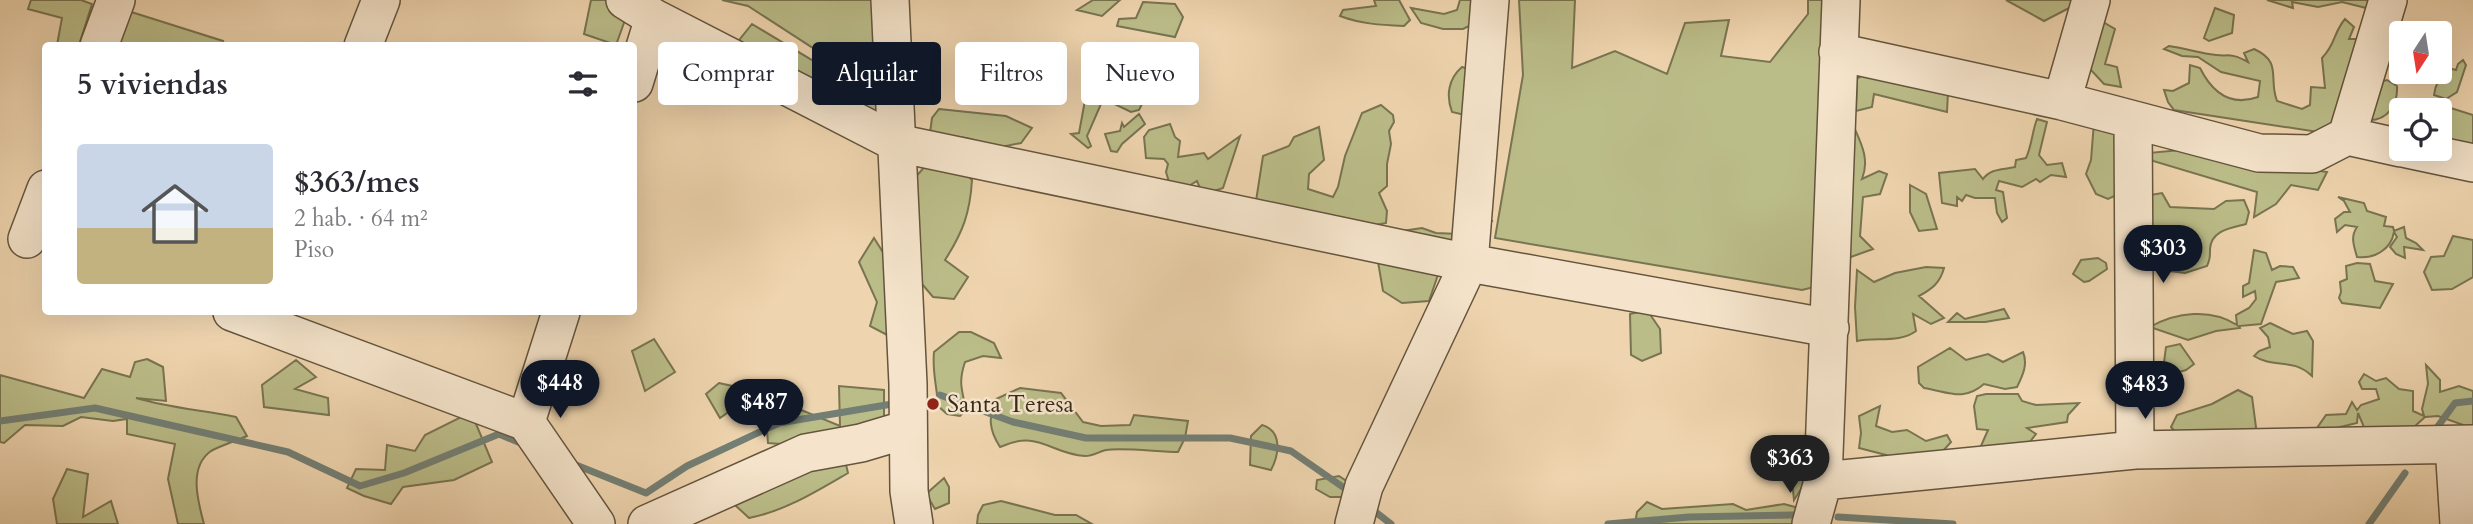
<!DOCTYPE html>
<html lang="es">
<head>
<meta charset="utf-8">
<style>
  :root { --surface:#fff; --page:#f2f2f3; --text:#2b2b33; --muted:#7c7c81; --line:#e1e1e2; --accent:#111827 }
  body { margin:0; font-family:Cardo,serif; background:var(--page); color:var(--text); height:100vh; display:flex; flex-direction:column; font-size:26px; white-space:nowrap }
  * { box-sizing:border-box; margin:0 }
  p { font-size:23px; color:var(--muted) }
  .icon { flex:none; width:38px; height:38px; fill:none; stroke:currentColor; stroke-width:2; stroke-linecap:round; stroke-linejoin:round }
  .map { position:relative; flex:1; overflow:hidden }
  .sheet { position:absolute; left:42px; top:42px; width:595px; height:273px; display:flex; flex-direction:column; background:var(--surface); border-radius:7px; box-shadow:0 7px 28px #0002 }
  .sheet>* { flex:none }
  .hud { position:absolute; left:658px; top:42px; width:665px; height:63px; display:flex; gap:14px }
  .needle { width:46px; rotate:192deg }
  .controls { position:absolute; left:2389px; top:21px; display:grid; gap:14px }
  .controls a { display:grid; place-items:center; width:63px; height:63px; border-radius:7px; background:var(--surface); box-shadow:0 7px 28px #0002; font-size:35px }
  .price { position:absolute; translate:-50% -60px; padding:0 16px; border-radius:24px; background:var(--accent); color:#fff; font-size:23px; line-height:46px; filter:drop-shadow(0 2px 4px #0008) }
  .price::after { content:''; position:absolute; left:50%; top:42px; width:21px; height:16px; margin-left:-10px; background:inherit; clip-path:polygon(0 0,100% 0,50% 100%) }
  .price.active { background:#222; color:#fff }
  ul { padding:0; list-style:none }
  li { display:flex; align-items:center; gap:21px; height:175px; padding:0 35px }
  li+li { border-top:2px solid var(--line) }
  li span { display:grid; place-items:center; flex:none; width:196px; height:140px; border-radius:7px; color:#555 }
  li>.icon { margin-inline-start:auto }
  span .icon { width:84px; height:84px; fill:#fffc; stroke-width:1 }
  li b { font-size:30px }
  h2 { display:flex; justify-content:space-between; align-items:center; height:84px; padding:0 35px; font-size:30px }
  .pill { padding:0 24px; border-radius:7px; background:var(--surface); box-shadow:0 7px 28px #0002; font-size:24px; line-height:63px }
  .pill.active { background:var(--accent); color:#fff }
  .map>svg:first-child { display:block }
  .green { fill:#bbbd89; stroke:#797451; stroke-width:2 }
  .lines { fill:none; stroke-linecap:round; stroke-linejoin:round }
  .stream { stroke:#737f74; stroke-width:7 }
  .minor-casing { stroke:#65553e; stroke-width:40 }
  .minor { stroke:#f5e4cb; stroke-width:37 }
  .poi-dot { fill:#8f2418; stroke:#f5e4cb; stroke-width:2.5 }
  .labels { text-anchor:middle; stroke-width:5; stroke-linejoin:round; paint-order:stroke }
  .poi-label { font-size:24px; fill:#372a19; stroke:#f5e4cb; text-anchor:start }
</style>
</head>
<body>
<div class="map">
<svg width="2473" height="524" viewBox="0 0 2473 524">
  <rect width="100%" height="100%" fill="#efd5af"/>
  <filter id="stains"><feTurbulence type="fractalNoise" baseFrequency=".00286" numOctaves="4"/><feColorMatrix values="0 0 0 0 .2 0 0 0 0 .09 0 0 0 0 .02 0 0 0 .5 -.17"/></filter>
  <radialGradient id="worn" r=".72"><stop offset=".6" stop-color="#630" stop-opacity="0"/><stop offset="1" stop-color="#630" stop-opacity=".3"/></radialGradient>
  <path class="green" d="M 31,0 L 81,0 L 92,4 L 79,45 L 57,45 L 62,18 L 28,9 Z
    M 591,0 L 616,0 L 629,9 L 616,45 L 584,34 Z
    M 722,0 L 881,0 L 887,96 L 748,6 Z
    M 1093,0 L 1120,0 L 1102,16 L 1077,10 Z
    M 1374,0 L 1399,0 L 1410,20 L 1404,26 C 1381,25 1361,24 1340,16 L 1343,10 L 1376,6 Z
    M 1460,0 L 1483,0 L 1479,21 L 1463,29 L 1443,29 L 1421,23 L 1411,8 L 1444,14 L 1457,10 Z
    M 1519,0 L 1575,0 L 1572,68 L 1615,51 L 1667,74 L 1685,23 L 1729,20 L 1721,56 L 1770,62 L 1808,14 L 1808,0 L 1832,0 L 1818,286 L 1802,290 L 1495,238 L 1523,75 Z
    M 2006,0 L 2072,0 L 2077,4 L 2044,21 Z
    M 2267,0 L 2370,0 L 2370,9 L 2342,2 L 2318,7 L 2292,2 L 2293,8 Z
    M 1143,2 L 1175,4 L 1183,17 L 1175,37 L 1117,26 L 1119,19 L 1136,18 Z
    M 2215,8 L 2234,15 L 2232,33 L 2209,41 L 2204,38 Z
    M 125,10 L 223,41 L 221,46 L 110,46 Z
    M 2345,19 L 2354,27 L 2349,39 L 2361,39 L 2353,108 L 2318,132 L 2174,110 L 2168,102 L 2164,90 L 2173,91 L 2189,83 L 2190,65 L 2200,68 C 2212,92 2230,107 2258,97 L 2260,81 L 2221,72 L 2198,57 L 2182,56 L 2164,49 L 2169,46 C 2183,48 2196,52 2209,54 C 2229,58 2228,51 2248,62 L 2244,53 L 2254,49 C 2283,62 2268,78 2277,101 L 2302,109 L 2310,105 L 2311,87 L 2325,88 L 2322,58 C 2336,44 2333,33 2345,19 Z
    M 2103,22 L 2115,29 L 2105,64 L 2117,67 L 2121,87 L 2104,84 L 2090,69 L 2095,44 Z
    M 752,24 L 883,103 L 875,123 L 732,49 Z
    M 2463,60 L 2466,65 L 2457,92 L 2446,99 L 2434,95 C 2435,85 2441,75 2449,68 L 2456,70 L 2458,64 Z
    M 1462,67 L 1475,71 L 1469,116 L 1452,112 C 1446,96 1448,79 1462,67 Z
    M 1871,69 L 1948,92 L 1947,112 L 1874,94 L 1872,107 L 1856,111 L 1857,79 Z
    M 2387,80 L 2397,86 C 2398,104 2388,121 2368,120 L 2377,83 Z
    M 1123,81 L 1135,97 L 1143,102 L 1139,110 L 1131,112 L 1110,102 L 1111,94 L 1118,90 Z
    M 1098,83 L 1108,88 L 1087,136 L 1091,146 L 1088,148 L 1071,134 L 1079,133 L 1088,84 Z
    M 2435,103 L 2473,115 L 2473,152 L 2440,147 L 2440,110 L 2419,110 Z
    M 1381,105 L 1393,115 L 1394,122 L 1389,131 L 1391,144 L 1387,164 L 1387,186 L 1379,193 L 1387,211 L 1386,223 L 1355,229 L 1256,201 L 1263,156 L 1289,146 L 1294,137 L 1319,127 L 1324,160 L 1309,174 L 1308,189 L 1333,197 L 1338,187 L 1345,156 L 1362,113 Z
    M 939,109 L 1006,116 L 1032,128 L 1021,143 L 1001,147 L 966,138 L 930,133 L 932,118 Z
    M 1139,114 L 1145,124 L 1122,144 L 1117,152 L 1111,151 L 1105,134 L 1120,131 L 1122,123 L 1124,127 Z
    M 2037,119 L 2047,122 L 2039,155 L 2047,165 L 2062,163 L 2066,177 L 2051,175 L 2040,182 L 2036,179 L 2022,187 L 1999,181 L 1996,190 L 2003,192 L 2007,218 L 2002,222 L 1997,213 L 1995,198 L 1975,198 L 1966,195 L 1962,201 L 1957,197 L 1957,206 L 1942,203 L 1939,173 L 1975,169 L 1983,179 C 1991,168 2003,170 2015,167 L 2016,160 L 2026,158 C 2032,145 2032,132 2037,119 Z
    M 2094,122 L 2122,128 L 2123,192 L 2108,199 L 2096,194 L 2086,174 L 2091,160 Z
    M 1170,124 L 1175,137 L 1180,141 L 1178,157 L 1204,153 L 1208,159 L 1240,136 L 1223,188 L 1203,195 L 1197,181 L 1187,187 L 1169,182 L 1166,172 L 1168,164 L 1164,159 L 1146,158 L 1144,137 L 1149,130 Z
    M 1853,125 C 1861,143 1870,159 1862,179 L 1879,171 L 1887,174 L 1880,194 L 1863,197 L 1860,236 L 1873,249 L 1848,258 Z
    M 2181,150 L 2327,172 L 2318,190 L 2291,185 L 2276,204 L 2254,217 L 2257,192 L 2153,161 L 2148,153 Z
    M 927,164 L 962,170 L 972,180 C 970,213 963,232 945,260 L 968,277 L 954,299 L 933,297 L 922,284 L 910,244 L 913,180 Z
    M 1910,185 L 1926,194 L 1937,229 L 1919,231 L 1910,212 Z
    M 2162,193 L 2170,207 L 2214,209 L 2226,201 L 2244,200 L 2249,212 L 2246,224 C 2231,228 2211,230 2210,249 C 2210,257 2210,259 2207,266 L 2185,273 L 2163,270 L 2161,247 L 2148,218 L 2144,196 Z
    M 2338,197 L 2364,203 L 2367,211 L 2386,217 L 2384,226 L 2393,227 L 2394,231 L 2404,227 L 2406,238 L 2416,243 L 2423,250 L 2404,247 L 2405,258 L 2396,254 L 2390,247 L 2397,237 L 2394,232 C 2391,250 2374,259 2357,257 C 2354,246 2350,237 2357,227 L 2345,225 L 2337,232 L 2335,219 L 2344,212 L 2350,212 L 2344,201 Z
    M 1481,209 L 1492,221 L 1476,229 L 1440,269 L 1429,301 L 1402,303 L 1383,291 L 1377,256 L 1395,232 L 1422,228 L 1436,233 L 1459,234 Z
    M 2453,236 L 2473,240 L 2473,277 L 2452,289 L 2432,290 L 2424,272 L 2431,257 L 2444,256 Z
    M 874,238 L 901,281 L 906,345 L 870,326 L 877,302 L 859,262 Z
    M 2254,250 L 2266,253 L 2272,270 L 2280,266 L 2293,267 L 2299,278 L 2276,282 L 2261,324 L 2239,326 L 2240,328 L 2216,331 L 2188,340 L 2150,327 C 2176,312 2211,308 2237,325 L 2236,315 L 2249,308 L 2256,299 L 2255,291 L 2243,297 L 2243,286 L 2249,283 Z
    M 2098,258 L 2106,263 L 2107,269 L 2089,281 L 2084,282 L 2073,274 L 2081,260 Z
    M 2357,263 L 2370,264 L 2375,281 L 2393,284 L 2380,308 L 2342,303 L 2339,298 L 2341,292 L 2340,282 L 2347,279 L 2346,266 Z
    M 1926,267 L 1944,268 C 1940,283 1932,289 1919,296 L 1944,318 L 1931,324 L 1913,314 L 1916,331 C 1900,343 1876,337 1857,341 L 1855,307 L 1857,270 L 1874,282 L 1895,273 Z
    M 2004,309 L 2009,318 L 1985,322 L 1948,322 L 1957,313 L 1965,319 Z
    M 1647,310 L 1660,329 L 1661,353 L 1642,361 L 1631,355 L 1630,314 Z
    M 2270,323 L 2293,334 L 2307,331 L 2313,341 L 2312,376 C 2292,357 2274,369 2254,356 L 2259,351 L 2270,347 L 2268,337 L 2260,328 Z
    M 959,332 L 971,332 L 994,343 L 1001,358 L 983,356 L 965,362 C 958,383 962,389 966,410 L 960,416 L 947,414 L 938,406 C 937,386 932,372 934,352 Z
    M 654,339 L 675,372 L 645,391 L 632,351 Z
    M 2180,344 L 2194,364 L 2186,370 L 2162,377 L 2166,347 Z
    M 1950,348 L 1966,360 L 1988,354 L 2003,362 L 2023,352 C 2028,364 2023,375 2017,387 L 2005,389 L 1984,384 C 1963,402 1949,392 1924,388 L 1919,383 L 1918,367 Z
    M 147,359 L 163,367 L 166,401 L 136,398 C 170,408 202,410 236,417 L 247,436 C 236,441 222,445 211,451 C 188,467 198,502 204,524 L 178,524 L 168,479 L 175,444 L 127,434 L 127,419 L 113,421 L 81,417 L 63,426 L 25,425 L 4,443 L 0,442 L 0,375 L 84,398 L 102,369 L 130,377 L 135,362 Z
    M 296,360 L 316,377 L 295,389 L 328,398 L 329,415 L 264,407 L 262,385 Z
    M 2426,365 L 2440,380 L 2440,392 L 2459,386 L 2473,391 L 2473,425 L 2466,426 L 2438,416 L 2425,417 L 2415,426 L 2366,432 L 2358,413 L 2357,423 L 2336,428 L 2317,428 L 2326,415 L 2346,414 L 2352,402 L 2357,410 L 2361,405 L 2379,399 L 2376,389 L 2362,389 L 2359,382 L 2364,374 L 2376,381 L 2386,378 L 2399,389 L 2413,391 L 2413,411 L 2424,416 L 2422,409 L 2428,384 Z
    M 719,383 L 755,391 L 840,426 L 839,386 L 884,390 L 884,427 L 833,448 L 768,443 L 766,418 L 744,401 L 720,418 L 706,394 Z
    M 1020,388 L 1061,393 L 1083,422 L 1101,426 L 1130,425 L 1134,415 L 1188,421 L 1185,438 L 1178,452 C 1160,452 1121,447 1106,450 C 1098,452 1093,456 1085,456 C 1050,454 1039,429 1000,447 C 989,430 988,417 996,399 Z
    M 2238,390 L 2252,397 L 2256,427 L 2254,432 L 2177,434 L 2171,427 L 2177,415 L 2212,404 Z
    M 1986,394 L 2018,394 L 2022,401 L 2036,405 L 2079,403 L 2068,415 L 2067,422 L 2027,428 L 2036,434 L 2025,448 L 1987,455 L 1981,446 L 1988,430 L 1977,429 L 1974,406 L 1977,396 Z
    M 1880,406 L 1876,426 L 1892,432 L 1907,430 L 1926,441 L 1947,435 L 1951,442 L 1943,451 L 1903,465 L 1886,455 L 1859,448 L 1861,433 L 1859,416 Z
    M 471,412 L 492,462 L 454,480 L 403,487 L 391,504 L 364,496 L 347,488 L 356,469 L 385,470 L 387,445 L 415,451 L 425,435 Z
    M 1262,425 C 1283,431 1279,455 1271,470 L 1250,465 L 1251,436 Z
    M 1810,431 L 1818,462 L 1794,500 L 1789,448 L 1801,441 Z
    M 844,456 L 848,473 C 817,491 785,511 749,518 L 735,505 L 735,492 Z
    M 67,469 L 88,474 L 83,517 L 111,501 L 118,524 L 57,524 L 53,499 Z
    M 1339,476 L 1348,482 L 1345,497 L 1330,497 L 1316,489 L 1317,480 Z
    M 944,478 L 949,487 L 949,503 L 935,509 L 926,494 Z
    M 1001,501 L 1055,515 L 1076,515 L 1092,524 L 977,524 L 978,515 L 983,505 Z
    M 1647,502 L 1662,509 L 1733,504 L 1746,510 L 1784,504 L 1795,507 L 1808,520 L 1808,524 L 1635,524 L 1637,512 Z"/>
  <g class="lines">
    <path class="stream" d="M 940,395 L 1013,422 L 1086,438 L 1230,438 L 1291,451 L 1350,492
      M 0,421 L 95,408 L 288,452 L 360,486 L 404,473 L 499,434 L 523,444
      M 2433,433 L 2455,403 L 2473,401
      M 571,463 L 646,493 L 687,466 L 779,423 L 898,403
      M 1373,510 L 1391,524
      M 1838,517 L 1953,524
      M 1608,524 L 1689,517 L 1797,515
      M 2369,524 L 2405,473"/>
    <defs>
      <path id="minor" d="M 625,0 L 654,18 L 897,143 L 1469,263 L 1830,328
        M 890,0 L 908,384 L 909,491 L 914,524
        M 99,46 L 116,0
        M 363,46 L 381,0
        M 1838,52 L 2062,101 L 2259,153 L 2312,154 L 2347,136 L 2401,148
        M 634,83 L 654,18
        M 2062,101 L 2091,0
        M 2133,120 L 2135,450
        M 2347,136 L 2388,0
        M 2407,149 L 2473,163
        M 27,239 L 46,189
        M 232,312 L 526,422
        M 561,312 L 526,422 L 596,524
        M 2454,445 L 2459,524
        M 1823,481 L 2135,450 L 2473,444
        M 647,524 L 806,453 L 861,443 L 908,429
        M 1354,524 L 1364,486 L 1469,263 L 1490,0
        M 1811,524 L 1823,481 L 1841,0"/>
    </defs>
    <use href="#minor" class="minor-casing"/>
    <use href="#minor" class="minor"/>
  </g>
  <circle class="poi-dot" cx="933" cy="404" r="7"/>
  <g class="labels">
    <g class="poi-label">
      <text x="947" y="412">Santa Teresa</text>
    </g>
  </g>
  <rect width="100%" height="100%" filter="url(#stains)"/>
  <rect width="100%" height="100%" fill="url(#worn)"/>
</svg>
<div class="controls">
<a><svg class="needle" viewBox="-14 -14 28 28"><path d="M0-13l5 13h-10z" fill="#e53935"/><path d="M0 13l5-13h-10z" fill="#7c7c81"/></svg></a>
<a><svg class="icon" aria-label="locate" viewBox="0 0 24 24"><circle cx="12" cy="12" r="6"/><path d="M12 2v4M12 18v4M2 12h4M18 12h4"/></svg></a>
</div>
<b class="price" style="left:2163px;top:285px">$303</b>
<b class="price" style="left:560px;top:420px">$448</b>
<b class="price" style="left:2145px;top:421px">$483</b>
<b class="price" style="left:764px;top:439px">$487</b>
<b class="price active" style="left:1790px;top:495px">$363</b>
<div class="hud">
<a class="pill">Comprar</a>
<a class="pill active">Alquilar</a>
<a class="pill">Filtros</a>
<a class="pill">Nuevo</a>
</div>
<section class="sheet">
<h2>5 viviendas<svg class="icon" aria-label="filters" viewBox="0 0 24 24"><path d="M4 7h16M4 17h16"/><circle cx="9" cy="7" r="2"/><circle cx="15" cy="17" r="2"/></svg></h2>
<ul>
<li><span style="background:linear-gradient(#c9d6e8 60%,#c2b280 0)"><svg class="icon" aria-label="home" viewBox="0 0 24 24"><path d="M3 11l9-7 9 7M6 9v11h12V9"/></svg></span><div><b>$363/mes</b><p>2 hab. · 64 m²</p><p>Piso</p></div></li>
</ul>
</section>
</div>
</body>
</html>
